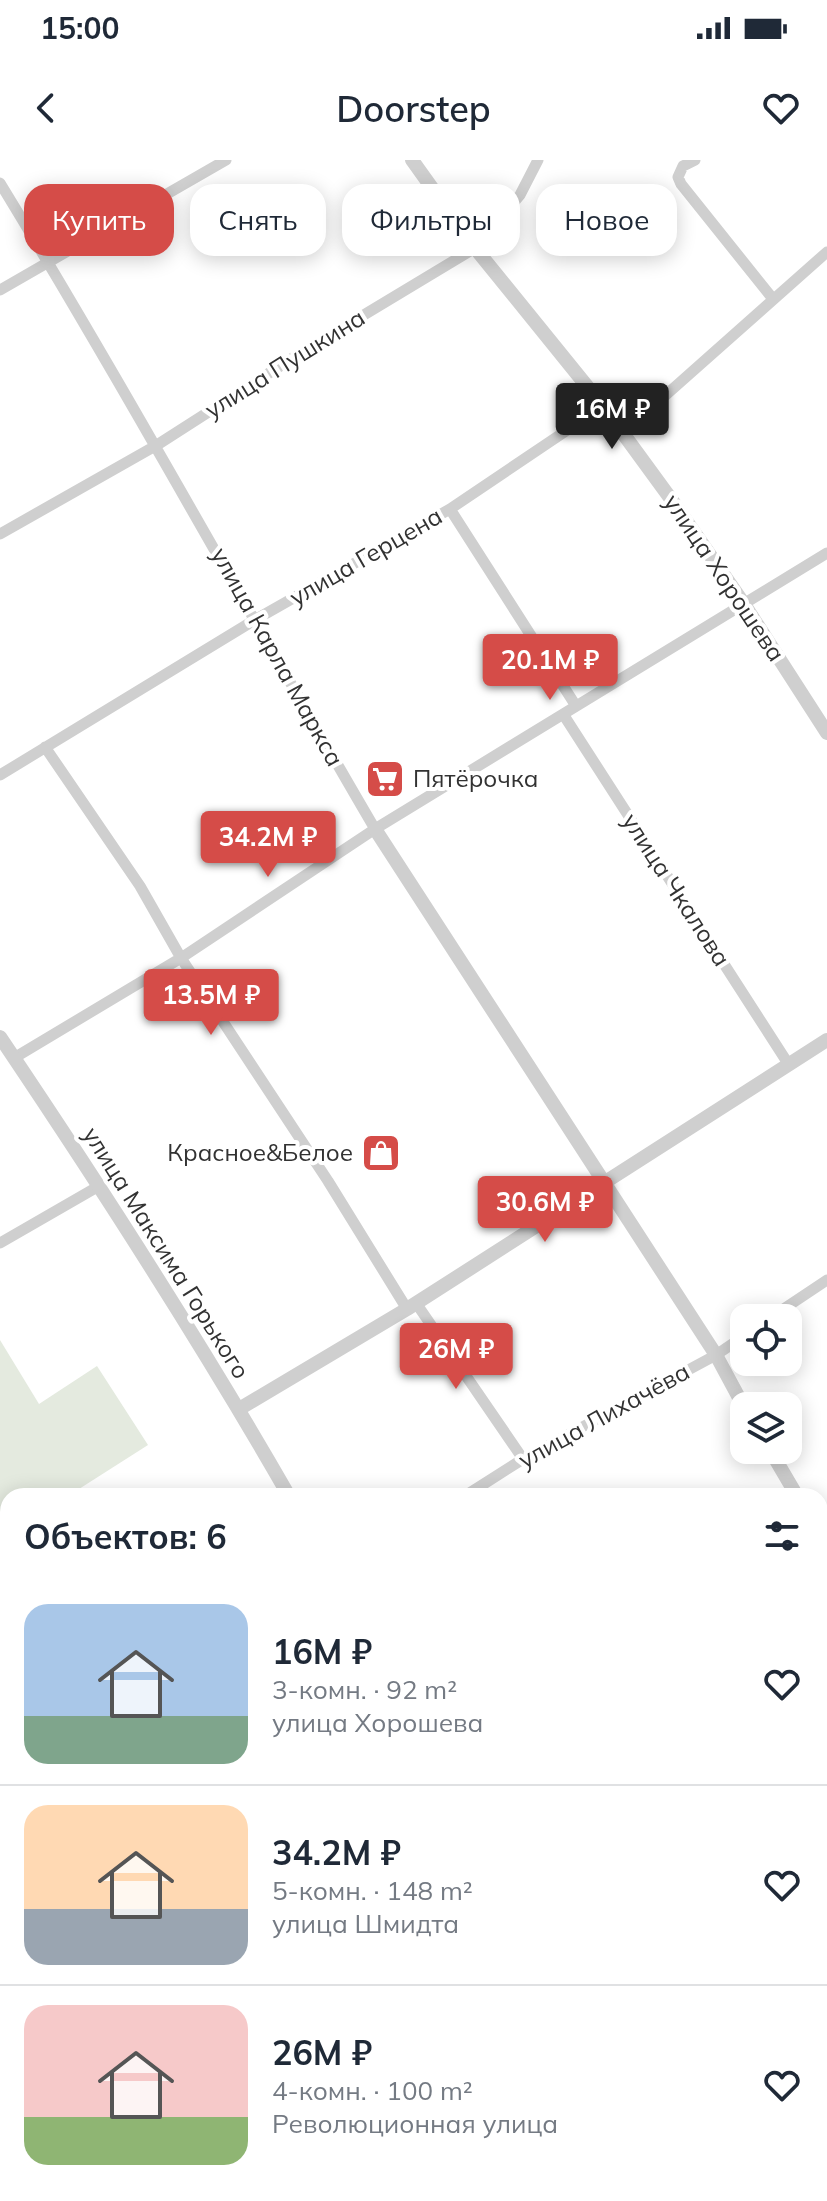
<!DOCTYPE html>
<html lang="ru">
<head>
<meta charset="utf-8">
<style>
  :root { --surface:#fff; --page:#f2f2f3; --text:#1f2937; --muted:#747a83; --line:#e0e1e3; --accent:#d54c48 }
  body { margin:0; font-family:Mulish,sans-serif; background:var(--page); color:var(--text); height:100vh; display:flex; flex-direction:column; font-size:30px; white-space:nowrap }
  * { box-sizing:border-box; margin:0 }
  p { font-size:26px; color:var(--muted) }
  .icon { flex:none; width:44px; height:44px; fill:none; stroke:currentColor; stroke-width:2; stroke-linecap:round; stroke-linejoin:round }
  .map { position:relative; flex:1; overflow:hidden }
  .drawer { position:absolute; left:0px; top:1328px; width:828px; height:714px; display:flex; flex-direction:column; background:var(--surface); border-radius:24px 24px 0 0; box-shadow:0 4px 20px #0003 }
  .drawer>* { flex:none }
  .top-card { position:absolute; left:24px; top:24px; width:780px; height:72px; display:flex; gap:16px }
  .fabs { position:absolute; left:730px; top:1144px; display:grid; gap:16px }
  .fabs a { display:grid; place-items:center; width:72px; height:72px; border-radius:16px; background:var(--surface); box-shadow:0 4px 20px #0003; font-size:40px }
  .price { position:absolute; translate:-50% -68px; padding:0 18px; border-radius:8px; background:var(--accent); color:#fff; font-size:26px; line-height:52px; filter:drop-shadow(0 2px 4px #0008) }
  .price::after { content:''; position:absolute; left:50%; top:48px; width:24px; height:18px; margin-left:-12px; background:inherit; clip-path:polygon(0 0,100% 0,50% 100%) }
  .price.current { background:#222; color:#fff }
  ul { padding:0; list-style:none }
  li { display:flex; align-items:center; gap:24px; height:200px; padding:0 24px }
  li+li { border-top:2px solid var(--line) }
  li span { display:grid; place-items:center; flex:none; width:224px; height:160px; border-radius:24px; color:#555 }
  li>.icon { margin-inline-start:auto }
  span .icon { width:96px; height:96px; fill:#fffc; stroke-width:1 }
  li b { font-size:34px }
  h2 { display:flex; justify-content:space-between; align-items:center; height:96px; padding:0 24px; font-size:34px }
  .pill { padding:0 28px; border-radius:24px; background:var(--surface); box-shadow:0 4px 20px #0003; font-size:28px; line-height:72px }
  .pill.current { background:var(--accent); color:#fff }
  .status { display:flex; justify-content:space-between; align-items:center; height:56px; padding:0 40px; background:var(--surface); direction:ltr }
  .status svg { height:22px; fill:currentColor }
  header { display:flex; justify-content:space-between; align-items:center; height:104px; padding:0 24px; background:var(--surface); font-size:36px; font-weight:600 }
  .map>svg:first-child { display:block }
  .green { fill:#e4eadf }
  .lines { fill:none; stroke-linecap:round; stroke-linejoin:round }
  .minor { stroke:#cfcfcf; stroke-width:11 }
  .tertiary { stroke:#cfcfcf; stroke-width:14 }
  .secondary { stroke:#bcbcbc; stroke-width:14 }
  .labels { text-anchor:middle; stroke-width:8; stroke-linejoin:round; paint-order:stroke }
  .street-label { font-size:24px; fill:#323232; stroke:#fff }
  .poi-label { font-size:24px; fill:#323232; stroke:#fff; text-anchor:start }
</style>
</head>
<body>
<div class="status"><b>15:00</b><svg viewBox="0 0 49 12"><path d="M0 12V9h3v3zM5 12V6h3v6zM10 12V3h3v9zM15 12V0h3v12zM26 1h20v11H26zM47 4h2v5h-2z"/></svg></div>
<header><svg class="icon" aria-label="back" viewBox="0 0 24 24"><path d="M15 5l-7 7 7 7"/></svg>Doorstep<svg class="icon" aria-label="heart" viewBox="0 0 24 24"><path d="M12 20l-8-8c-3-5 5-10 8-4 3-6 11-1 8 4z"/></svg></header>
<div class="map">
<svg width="827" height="2041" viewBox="0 0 827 2041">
  <rect width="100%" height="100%" fill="#fff"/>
  <path class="green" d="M 0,1180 L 39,1244 L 97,1206 L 148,1285 L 68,1336 L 8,1336 L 8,1374 L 0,1379 Z"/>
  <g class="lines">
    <path class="minor" d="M 695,0 L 683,6 L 678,17 L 681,24 L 773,139
      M 0,23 C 130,236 249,454 375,669
      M 0,130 L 226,0
      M 623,273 L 827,92
      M 450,349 L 576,546
      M 0,374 L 157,285 L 299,194 L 475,88 L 520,35 L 538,0
      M 563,554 L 789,905
      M 45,587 L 140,726 L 181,798 L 328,1021 L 407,1149
      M 0,615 L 253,461 L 450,349 L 603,246
      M 14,898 L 181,798 L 375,669 L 827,393
      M 0,1083 L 99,1026
      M 416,1143 L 523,1299
      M 770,1158 L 827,1120
      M 465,1336 L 523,1299 L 716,1195 L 744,1176"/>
    <path class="tertiary" d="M 412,0 L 475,88 L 603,246 L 676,346 L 744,444 L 827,573
      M 375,669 L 716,1195 L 744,1247
      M 0,877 C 101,1027 199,1179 289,1336
      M 239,1249 L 407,1149 L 827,880
      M 770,1290 L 797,1336
      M 820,1375 L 827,1388
      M 0,1601 L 8,1596
      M 820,1628 L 827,1624
      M 820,1897 L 827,1893"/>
    <path class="secondary" d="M 707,2034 L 712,2041
      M 568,2041 L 580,2034"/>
  </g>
  <defs>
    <symbol id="supermarket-square" viewBox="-11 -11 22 22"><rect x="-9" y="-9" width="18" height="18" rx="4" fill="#d54c48" stroke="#fff"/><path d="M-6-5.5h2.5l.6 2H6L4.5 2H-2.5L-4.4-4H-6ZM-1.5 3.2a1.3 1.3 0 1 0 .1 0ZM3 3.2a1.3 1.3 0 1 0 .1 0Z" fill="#fff"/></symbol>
    <symbol id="shop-square" viewBox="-11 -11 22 22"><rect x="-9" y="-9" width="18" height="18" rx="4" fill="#d54c48" stroke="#fff"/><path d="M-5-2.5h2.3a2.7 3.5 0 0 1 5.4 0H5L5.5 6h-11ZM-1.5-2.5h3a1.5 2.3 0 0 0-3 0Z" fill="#fff"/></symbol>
  </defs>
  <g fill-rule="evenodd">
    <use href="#supermarket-square" x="363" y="597" width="44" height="44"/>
    <use href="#shop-square" x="359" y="971" width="44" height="44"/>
  </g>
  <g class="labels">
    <g class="street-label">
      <text transform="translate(285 204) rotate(-32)" y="8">улица Пушкина</text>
      <text transform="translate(366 397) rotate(-30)" y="8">улица Герцена</text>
      <text transform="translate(724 418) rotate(56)" y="8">улица Хорошева</text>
      <text transform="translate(277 497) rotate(61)" y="8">улица Карла Маркса</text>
      <text transform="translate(676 730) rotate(57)" y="8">улица Чкалова</text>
      <text transform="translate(166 1093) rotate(58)" y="8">улица Максима Горького</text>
      <text transform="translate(604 1256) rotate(-29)" y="8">улица Лихачёва</text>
    </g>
    <g class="poi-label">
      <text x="413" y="627">Пятёрочка</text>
      <text x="353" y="1001" text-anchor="end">Красное&amp;Белое</text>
    </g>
  </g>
</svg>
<div class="fabs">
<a><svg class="icon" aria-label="locate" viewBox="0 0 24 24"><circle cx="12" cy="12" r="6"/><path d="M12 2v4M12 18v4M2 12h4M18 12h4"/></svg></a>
<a><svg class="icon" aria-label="layers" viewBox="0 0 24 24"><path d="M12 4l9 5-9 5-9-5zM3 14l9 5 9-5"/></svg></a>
</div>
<b class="price current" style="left:612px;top:291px">16M ₽</b>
<b class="price" style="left:550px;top:542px">20.1M ₽</b>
<b class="price" style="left:268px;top:719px">34.2M ₽</b>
<b class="price" style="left:211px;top:877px">13.5M ₽</b>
<b class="price" style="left:545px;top:1084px">30.6M ₽</b>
<b class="price" style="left:456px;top:1231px">26M ₽</b>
<div class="top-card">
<a class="pill current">Купить</a>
<a class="pill">Снять</a>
<a class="pill">Фильтры</a>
<a class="pill">Новое</a>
</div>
<section class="drawer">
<h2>Объектов: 6<svg class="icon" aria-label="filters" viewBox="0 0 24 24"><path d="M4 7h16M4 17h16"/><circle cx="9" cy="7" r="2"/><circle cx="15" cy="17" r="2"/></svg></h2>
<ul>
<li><span style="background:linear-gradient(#a9c7e8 70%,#7fa58c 0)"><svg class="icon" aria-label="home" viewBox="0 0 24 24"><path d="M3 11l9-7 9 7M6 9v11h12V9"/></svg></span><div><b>16M ₽</b><p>3-комн. · 92 m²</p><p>улица Хорошева</p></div><svg class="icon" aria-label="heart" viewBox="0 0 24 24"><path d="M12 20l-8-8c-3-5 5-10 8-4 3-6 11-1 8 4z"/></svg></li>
<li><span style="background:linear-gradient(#ffd9b3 65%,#9aa5b1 0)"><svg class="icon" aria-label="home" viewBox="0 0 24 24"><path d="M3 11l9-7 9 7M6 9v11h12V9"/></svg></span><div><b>34.2M ₽</b><p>5-комн. · 148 m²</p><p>улица Шмидта</p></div><svg class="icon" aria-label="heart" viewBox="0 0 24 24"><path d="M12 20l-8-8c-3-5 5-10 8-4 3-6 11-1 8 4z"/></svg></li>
<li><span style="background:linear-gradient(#f6c9c9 70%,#8fb573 0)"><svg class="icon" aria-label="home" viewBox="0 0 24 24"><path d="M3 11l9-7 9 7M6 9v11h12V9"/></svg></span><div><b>26M ₽</b><p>4-комн. · 100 m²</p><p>Революционная улица</p></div><svg class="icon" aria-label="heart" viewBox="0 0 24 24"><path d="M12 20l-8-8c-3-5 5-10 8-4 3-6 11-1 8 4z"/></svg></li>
</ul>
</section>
</div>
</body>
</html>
